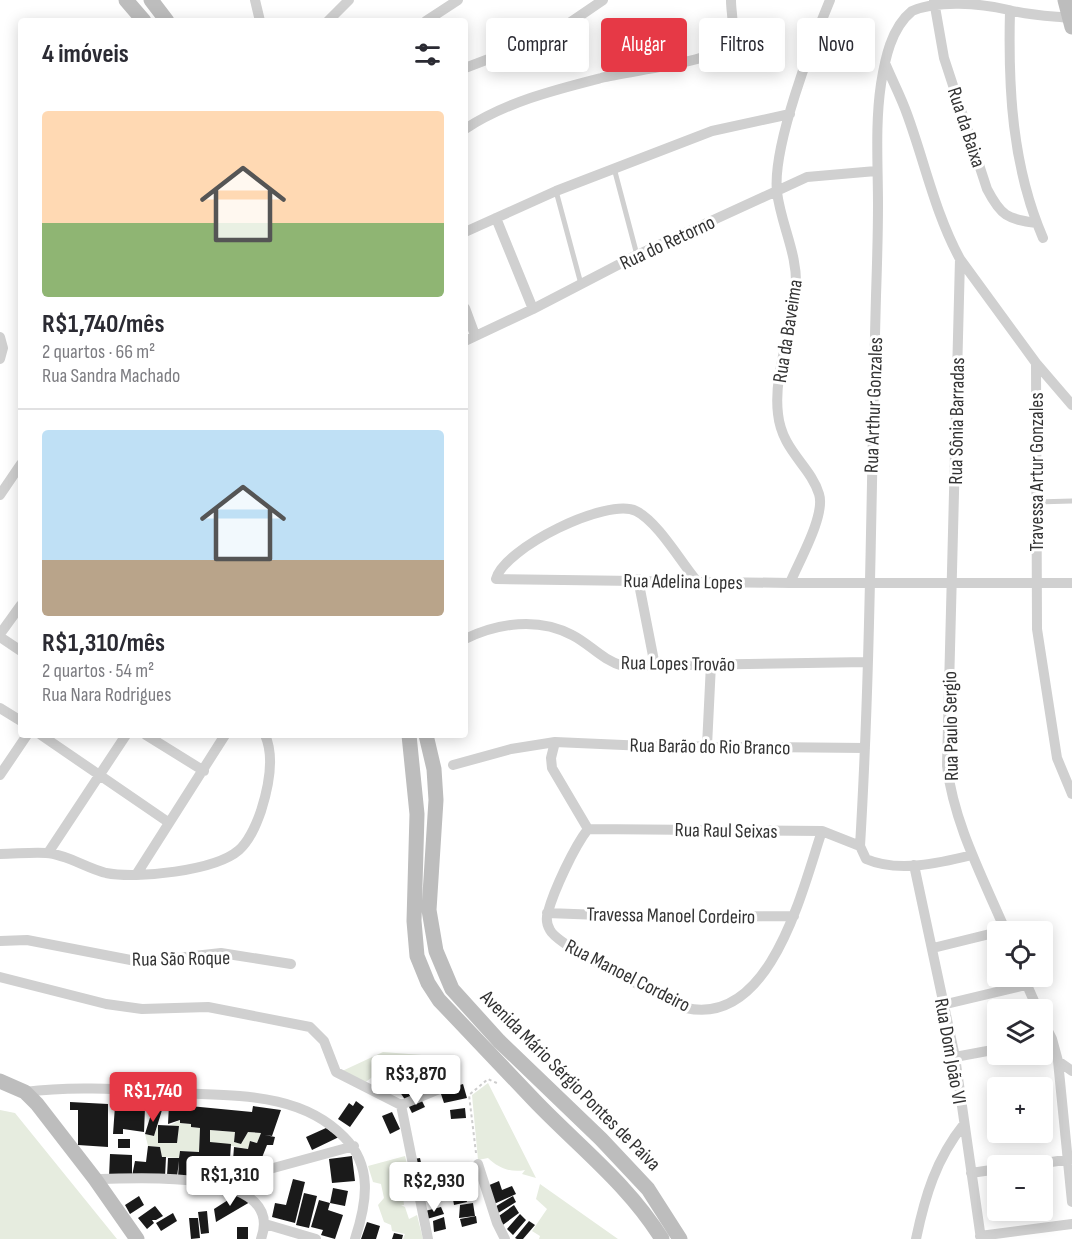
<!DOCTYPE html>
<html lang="pt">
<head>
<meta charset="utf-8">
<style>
  :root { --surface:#fff; --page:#f7f7f7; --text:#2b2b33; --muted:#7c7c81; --line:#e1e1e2; --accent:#e63946 }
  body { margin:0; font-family:"Sofia Sans Condensed",sans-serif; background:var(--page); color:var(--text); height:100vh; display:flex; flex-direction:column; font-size:22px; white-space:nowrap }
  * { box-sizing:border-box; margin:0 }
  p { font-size:20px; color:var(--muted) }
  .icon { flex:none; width:33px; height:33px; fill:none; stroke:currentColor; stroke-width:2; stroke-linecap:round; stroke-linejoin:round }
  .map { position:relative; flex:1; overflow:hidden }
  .sheet { position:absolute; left:18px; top:18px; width:450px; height:720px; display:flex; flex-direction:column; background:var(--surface); border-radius:6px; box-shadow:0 3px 15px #0003 }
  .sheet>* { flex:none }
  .top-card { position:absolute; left:486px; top:18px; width:495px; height:54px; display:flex; gap:12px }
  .controls { position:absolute; left:987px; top:921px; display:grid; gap:12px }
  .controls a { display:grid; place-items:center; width:66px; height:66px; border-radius:6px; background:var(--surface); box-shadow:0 3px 15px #0003; font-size:30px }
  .price { position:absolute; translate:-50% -51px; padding:0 14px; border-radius:6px; background:#fff; color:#222; font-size:20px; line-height:39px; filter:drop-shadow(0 2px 3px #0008) }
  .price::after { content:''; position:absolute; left:50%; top:36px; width:18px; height:14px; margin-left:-9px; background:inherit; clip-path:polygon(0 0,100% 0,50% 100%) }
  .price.on { background:var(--accent); color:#fff }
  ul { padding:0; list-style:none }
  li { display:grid; align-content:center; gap:12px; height:318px; padding:0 24px }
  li+li { border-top:2px solid var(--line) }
  li span { display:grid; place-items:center; height:186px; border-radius:6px; color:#555 }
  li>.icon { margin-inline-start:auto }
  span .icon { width:108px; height:108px; fill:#fffc; stroke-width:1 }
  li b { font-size:26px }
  h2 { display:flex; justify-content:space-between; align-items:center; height:72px; padding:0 24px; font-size:26px }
  .tag { padding:0 21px; border-radius:6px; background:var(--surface); box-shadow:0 3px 15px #0003; font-size:21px; line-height:54px }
  .tag.on { background:var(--accent); color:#fff }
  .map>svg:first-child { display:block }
  .green { fill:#e6ecdf }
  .building { fill:#1a1a1a }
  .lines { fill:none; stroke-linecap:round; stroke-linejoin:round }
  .path { stroke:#cdcdcd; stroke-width:2; stroke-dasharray:3 3; stroke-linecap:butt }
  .lane { stroke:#d0d0d0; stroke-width:5 }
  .street { stroke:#d0d0d0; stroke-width:10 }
  .secondary { stroke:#bdbdbd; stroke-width:15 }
  .labels { text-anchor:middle; stroke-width:6; stroke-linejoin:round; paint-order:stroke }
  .street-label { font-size:20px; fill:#333; stroke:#fff }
</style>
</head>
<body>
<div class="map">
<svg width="1072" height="1239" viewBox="0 0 1072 1239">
  <rect width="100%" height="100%" fill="#fff"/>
  <path class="green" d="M 383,1052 L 435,1056 L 421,1062 L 413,1069 L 406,1069 L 401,1065 L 386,1074 L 379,1072 L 363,1084 L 340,1072 Z
    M 488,1083 L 536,1178 L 522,1174 L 525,1170 C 511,1173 498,1168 488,1158 L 478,1160 L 472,1095 Z
    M 0,1110 L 15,1113 L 117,1239 L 0,1239 Z
    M 180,1120 L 180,1123 L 191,1124 L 191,1127 L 200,1128 L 199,1152 L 180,1151 L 179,1158 L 162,1157 L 160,1147 L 148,1146 L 145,1134 L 154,1136 L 158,1125 L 158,1143 L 177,1143 L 178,1127 L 169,1126 Z
    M 210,1130 L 235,1132 L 234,1142 L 241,1144 L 248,1132 L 261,1133 L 257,1143 L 251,1141 L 248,1149 L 210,1142 Z
    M 405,1156 L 412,1183 L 403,1196 L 404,1205 L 401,1205 L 405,1207 L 409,1219 L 417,1215 L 423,1239 L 403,1239 L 405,1234 L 392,1231 L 391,1225 L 384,1222 L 378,1205 L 384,1198 L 381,1184 L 373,1182 L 368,1166 Z
    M 540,1184 L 618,1239 L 539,1239 L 540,1236 L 532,1231 L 547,1209 L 536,1199 Z"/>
  <path class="building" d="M 429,1062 L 437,1072 L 430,1078 L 431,1084 L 423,1090 L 412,1076 Z
    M 410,1075 L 421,1090 L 406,1101 L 395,1085 Z
    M 463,1084 L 467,1098 L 444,1103 L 440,1091 Z
    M 421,1099 L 425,1107 L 412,1113 L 408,1105 Z
    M 356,1101 L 364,1107 L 350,1127 L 338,1119 L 349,1103 L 353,1106 Z
    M 70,1102 L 108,1104 L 108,1147 L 78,1145 L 78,1110 L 70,1110 Z
    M 169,1104 L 252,1112 L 253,1106 L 281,1110 L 272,1136 L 265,1135 L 275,1137 L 273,1145 L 267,1145 L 261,1160 L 251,1166 L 245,1164 L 237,1187 L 231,1187 L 234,1147 L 248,1149 L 250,1141 L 257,1143 L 261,1133 L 248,1132 L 241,1144 L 234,1142 L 235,1132 L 210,1130 L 210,1142 L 231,1144 L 228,1188 L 218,1184 L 219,1178 L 178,1177 L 179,1161 L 177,1177 L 167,1176 L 168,1158 L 179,1158 L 180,1151 L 199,1152 L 200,1128 L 191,1127 L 191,1124 L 180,1123 L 180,1120 L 168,1124 Z
    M 115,1106 L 145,1108 L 144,1132 L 123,1129 L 123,1134 L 113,1134 Z
    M 465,1108 L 466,1118 L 451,1119 L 450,1110 Z
    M 162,1110 L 154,1136 L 145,1134 L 152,1111 Z
    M 392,1112 L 400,1129 L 390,1134 L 382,1116 Z
    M 158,1125 L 179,1126 L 177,1143 L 158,1143 Z
    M 326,1128 L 339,1137 L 312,1150 L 306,1137 Z
    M 118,1139 L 130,1139 L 130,1148 L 118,1148 Z
    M 148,1146 L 160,1147 L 162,1157 L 166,1157 L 165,1177 L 132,1176 L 135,1161 L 146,1162 Z
    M 110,1154 L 132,1155 L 132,1178 L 109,1177 Z
    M 352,1156 L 355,1181 L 332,1183 L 329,1159 Z
    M 420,1158 L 423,1172 L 417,1174 L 414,1159 Z
    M 465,1175 L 468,1190 L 464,1191 L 467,1202 L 454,1205 L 452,1194 L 455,1193 L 452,1178 Z
    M 293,1179 L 305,1182 L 295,1223 L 272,1217 L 275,1203 L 286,1205 Z
    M 499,1181 L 502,1190 L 512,1186 L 516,1194 L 494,1204 L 487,1186 Z
    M 333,1188 L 348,1191 L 345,1206 L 330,1203 Z
    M 239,1193 L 250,1202 L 216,1222 L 214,1209 Z
    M 304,1193 L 317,1196 L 309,1228 L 296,1225 Z
    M 139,1196 L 144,1205 L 130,1214 L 125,1205 Z
    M 513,1196 L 516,1202 L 495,1215 L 493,1208 Z
    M 319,1200 L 330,1203 L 328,1210 L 343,1215 L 335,1239 L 321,1235 L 323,1230 L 311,1227 Z
    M 473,1203 L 475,1216 L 459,1218 L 460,1205 Z
    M 514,1205 L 519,1213 L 500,1227 L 496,1218 Z
    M 155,1206 L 163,1216 L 156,1220 L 152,1220 L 154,1223 L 147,1229 L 138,1218 Z
    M 441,1207 L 444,1214 L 427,1219 L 425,1211 Z
    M 207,1211 L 209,1233 L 201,1234 L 198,1212 Z
    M 173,1213 L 177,1221 L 161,1231 L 156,1223 Z
    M 520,1214 L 526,1220 L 513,1235 L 507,1229 Z
    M 476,1216 L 477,1223 L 462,1227 L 460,1219 Z
    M 444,1217 L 446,1229 L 434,1232 L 433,1221 Z
    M 189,1218 L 198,1218 L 200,1238 L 191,1239 Z
    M 529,1221 L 535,1225 L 523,1239 L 517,1239 L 515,1238 Z
    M 367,1222 L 380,1226 L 376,1239 L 361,1239 Z
    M 237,1227 L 248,1227 L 248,1239 L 237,1239 Z
    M 394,1233 L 403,1235 L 402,1239 L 392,1239 Z"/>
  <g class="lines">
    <path class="path" d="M 476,1153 L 469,1095 L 488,1079 L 499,1084"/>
    <path class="lane" d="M 614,168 L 637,255
      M 556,191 L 581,284
      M 1036,502 L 1072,501"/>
    <path class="street" d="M 255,0 L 260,21
      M 934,1 L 944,58 L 987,189 C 1001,216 1007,219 1037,223
      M 1010,11 C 1008,88 1012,166 1043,238
      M 328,21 L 349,0
      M 426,21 L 458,0
      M 885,63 C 892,80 901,97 907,114 C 925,163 935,213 960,259 L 1036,363 L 1072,405
      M 465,68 L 531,43 L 565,26 L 603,0
      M 465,129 C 506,102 554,90 601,78 C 626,71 709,63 724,47 C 738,32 731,18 731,0
      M 496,218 L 533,309
      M 465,232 L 556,191 L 712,131 L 790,114
      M 960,259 L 947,766 C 954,824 983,878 1006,932
      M 465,308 L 475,335
      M 0,337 L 3,348 L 0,359
      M 465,341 L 533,309 L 637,255 L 807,177 L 876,171
      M 1036,363 L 1037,629 L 1057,758 L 1072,794
      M 0,495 L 21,464
      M 638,579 L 655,666
      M 696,580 C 681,562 657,521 636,511 C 607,497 504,548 496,579 L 790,583 L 1072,583
      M 790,583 C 798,563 826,515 819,494 C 810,465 782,451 778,414 C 773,372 793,331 796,289 C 798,254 781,225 777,192 C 772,147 812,43 830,0
      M 0,634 L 21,605
      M 0,637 L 21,651
      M 465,639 C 498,623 538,617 572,635 C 590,644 602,660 623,666 L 867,662
      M 0,708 L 21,721
      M 41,735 L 168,822
      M 146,735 L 204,771
      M 555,742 L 551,758 L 552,768 L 588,829
      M 707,746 L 711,664
      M 453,765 L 511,749 L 555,742 L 646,746 L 865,748
      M 0,775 L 27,735
      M 588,829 C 574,847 554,890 548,912 C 546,918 547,925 550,930 C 559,948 662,996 686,1008 C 771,1027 802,890 822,831
      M 588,829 L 822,831 L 860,846
      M 48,853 L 126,735
      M 0,854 C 15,854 31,852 46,853 C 66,854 86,868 106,873 C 137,879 215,871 239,850 C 250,840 256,825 261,811 C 268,789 275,757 265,735
      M 972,855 C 940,863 898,873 866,859 L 860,846 C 871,663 871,479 876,296 C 877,266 878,235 878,205 C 878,165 875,124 881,84 C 885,59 891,28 912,11 C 938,0 979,3 1009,10 C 1028,15 1049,16 1069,18
      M 914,865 L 955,1057 L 981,1239
      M 136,875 L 225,735
      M 547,913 L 654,917 L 794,916
      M 0,941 L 27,940 L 141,962 L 221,953 L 291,964
      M 933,948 L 998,932
      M 1023,976 L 1038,1010
      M 0,977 L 106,1004 L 142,1009 L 208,1007 L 310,1027 L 324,1041 L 336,1072 L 401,1105 L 454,1083
      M 942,1005 L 1026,985
      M 1042,1019 L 1052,1039 L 1058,1061 L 1072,1202
      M 955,1057 L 998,1049
      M 1058,1061 L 1072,1071
      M 25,1092 C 77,1085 129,1090 181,1093 C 238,1096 301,1093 344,1137 C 373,1166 367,1202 355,1239
      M 401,1105 L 428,1239
      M 478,1164 L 497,1223 L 505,1239
      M 1024,1166 L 1072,1159
      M 971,1173 L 998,1169
      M 95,1179 C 133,1179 287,1167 261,1239
      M 238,1191 L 255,1175 L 266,1170 L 354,1146
      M 265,1224 L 316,1239
      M 980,1236 L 1072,1224
      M 916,1239 C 925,1196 936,1159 964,1124"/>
    <path class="secondary" d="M 126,0 L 144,21
      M 151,0 L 167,21
      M 1065,0 L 1072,27
      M 409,735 L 417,814 L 414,921 L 417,956 L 428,983 L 439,1000 C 470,1033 502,1066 534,1100 C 578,1146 628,1184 662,1239
      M 426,735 L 434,769 L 436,800 L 429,910 L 436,951 L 452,989 L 499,1041 L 601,1139 L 648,1189 L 680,1239
      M 0,1081 L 25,1092 L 37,1104 L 95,1179 L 137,1239"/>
  </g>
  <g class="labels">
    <g class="street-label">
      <text transform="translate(967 127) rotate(72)" y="7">Rua da Baixa</text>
      <text transform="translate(667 242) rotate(-25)" y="7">Rua do Retorno</text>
      <text transform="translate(787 331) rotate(-81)" y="7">Rua da Baveima</text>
      <text transform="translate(873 405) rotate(-88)" y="7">Rua Arthur Gonzales</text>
      <text transform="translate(956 421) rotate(-89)" y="7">Rua Sônia Barradas</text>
      <text transform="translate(1036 472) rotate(-90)" y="7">Travessa Artur Gonzales</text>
      <text transform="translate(683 581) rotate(1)" y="7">Rua Adelina Lopes</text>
      <text transform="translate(678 663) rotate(1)" y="7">Rua Lopes Trovão</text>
      <text transform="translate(950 726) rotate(-91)" y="7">Rua Paulo Sergio</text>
      <text transform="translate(710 746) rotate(1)" y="7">Rua Barão do Rio Branco</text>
      <text transform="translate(726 830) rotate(1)" y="7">Rua Raul Seixas</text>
      <text transform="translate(671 915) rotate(1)" y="7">Travessa Manoel Cordeiro</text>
      <text transform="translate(181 958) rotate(-1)" y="7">Rua São Roque</text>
      <text transform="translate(628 975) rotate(27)" y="7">Rua Manoel Cordeiro</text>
      <text transform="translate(951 1051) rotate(80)" y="7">Rua Dom João VI</text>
      <text transform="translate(571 1080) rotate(45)" y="7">Avenida Mário Sérgio Pontes de Paiva</text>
    </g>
  </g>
</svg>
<div class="controls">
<a><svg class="icon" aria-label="locate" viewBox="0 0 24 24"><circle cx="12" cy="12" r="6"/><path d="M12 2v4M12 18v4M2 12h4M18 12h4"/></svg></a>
<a><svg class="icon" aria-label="layers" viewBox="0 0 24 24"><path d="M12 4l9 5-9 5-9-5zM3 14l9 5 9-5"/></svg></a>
<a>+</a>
<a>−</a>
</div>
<b class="price" style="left:416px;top:1106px">R$3,870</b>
<b class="price on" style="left:153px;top:1123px">R$1,740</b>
<b class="price" style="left:230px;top:1207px">R$1,310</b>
<b class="price" style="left:434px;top:1213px">R$2,930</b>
<div class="top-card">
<a class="tag">Comprar</a>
<a class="tag on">Alugar</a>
<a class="tag">Filtros</a>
<a class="tag">Novo</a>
</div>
<section class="sheet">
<h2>4 imóveis<svg class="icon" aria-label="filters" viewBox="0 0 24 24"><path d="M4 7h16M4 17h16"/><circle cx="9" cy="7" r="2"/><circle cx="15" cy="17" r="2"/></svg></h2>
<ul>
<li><span style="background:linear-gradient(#ffd9b3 60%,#8fb573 0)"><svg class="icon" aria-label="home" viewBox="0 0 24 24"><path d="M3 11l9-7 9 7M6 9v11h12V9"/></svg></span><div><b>R$1,740/mês</b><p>2 quartos · 66 m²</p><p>Rua Sandra Machado</p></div></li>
<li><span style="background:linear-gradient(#bfe0f5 70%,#b9a48a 0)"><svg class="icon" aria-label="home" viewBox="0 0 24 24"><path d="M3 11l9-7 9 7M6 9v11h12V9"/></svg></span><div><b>R$1,310/mês</b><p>2 quartos · 54 m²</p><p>Rua Nara Rodrigues</p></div></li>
</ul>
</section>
</div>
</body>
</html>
